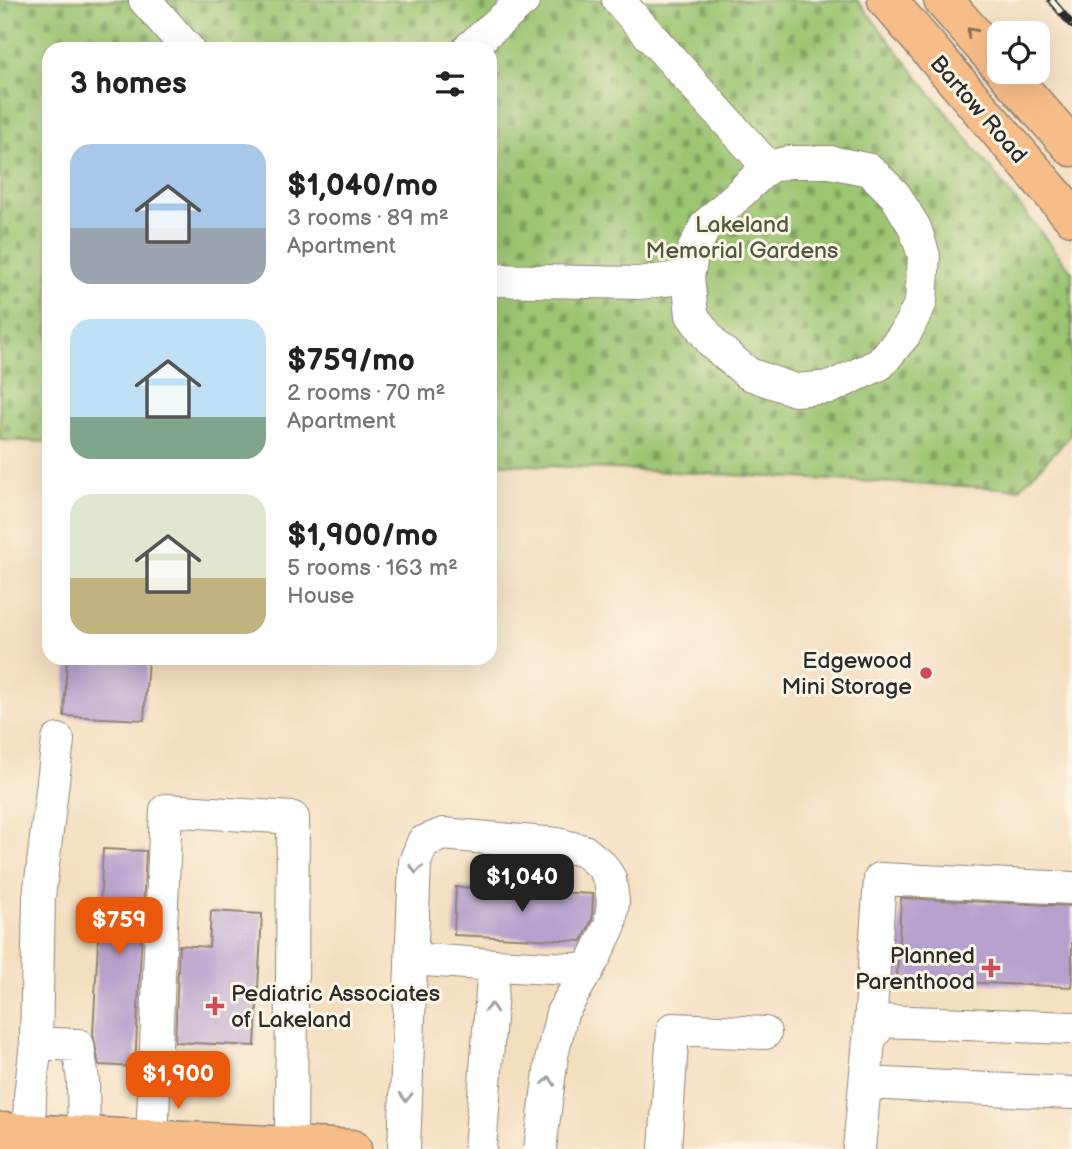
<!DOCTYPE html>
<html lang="en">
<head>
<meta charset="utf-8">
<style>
  :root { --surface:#fff; --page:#f6f6f6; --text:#222; --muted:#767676; --accent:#ea580c }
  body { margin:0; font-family:"Balsamiq Sans",sans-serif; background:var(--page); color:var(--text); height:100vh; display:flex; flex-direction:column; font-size:26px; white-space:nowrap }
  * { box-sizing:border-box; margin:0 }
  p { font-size:23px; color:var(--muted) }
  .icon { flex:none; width:38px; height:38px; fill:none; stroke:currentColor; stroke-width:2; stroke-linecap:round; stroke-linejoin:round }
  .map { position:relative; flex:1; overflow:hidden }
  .side { position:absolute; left:42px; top:42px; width:455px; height:623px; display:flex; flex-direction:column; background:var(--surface); border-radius:21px; box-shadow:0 7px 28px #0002 }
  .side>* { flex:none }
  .fabs { position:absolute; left:987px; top:21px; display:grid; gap:14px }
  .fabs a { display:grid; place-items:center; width:63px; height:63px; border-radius:14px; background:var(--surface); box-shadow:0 7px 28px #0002; font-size:35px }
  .price { position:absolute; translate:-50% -60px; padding:0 16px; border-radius:14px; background:var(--accent); color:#fff; font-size:23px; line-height:46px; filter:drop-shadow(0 2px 4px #0008) }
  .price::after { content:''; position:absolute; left:50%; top:42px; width:21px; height:16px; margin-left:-10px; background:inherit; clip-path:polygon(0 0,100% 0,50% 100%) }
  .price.selected { background:#222; color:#fff }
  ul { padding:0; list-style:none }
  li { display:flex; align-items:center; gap:21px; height:175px; padding:0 28px }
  li span { display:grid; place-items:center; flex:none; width:196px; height:140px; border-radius:21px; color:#555 }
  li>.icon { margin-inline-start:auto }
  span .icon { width:84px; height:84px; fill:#fffc; stroke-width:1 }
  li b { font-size:30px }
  h2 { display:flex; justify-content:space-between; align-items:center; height:84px; padding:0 28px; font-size:30px }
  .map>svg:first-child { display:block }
  .cemetery { fill:url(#cemetery-stones); stroke:#64784e; stroke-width:2 }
  .building { fill:#b6a1cd }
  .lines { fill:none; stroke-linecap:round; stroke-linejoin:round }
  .minor-casing { stroke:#908476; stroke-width:34 }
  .major-casing { stroke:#908476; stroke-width:41 }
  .minor { stroke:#fff; stroke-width:32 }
  .major { stroke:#f7bd88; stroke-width:38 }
  .rail-casing { stroke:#2b2b2b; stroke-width:8 }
  .rail { stroke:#fcf5e5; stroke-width:5; stroke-dasharray:16; stroke-linecap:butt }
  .oneway { stroke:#876d55 }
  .oneway2 { stroke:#a0a0a0 }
  .poi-dot { fill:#d1495b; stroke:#fcf5e5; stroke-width:2.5 }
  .labels { text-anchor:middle; stroke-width:6; stroke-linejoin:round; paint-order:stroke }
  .street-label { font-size:23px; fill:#2b2b2b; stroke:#fcf5e5 }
  .park-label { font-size:23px; fill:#4d5940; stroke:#fcf5e5 }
  .poi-label { font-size:23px; fill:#2b2b2b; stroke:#fcf5e5; text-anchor:end }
</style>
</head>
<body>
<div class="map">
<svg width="1072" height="1149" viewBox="0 0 1072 1149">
  <defs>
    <pattern id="cemetery-stones" width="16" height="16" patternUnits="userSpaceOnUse" patternTransform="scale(1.75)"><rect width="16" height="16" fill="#9cc572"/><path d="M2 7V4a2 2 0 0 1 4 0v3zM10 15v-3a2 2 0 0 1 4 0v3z" fill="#7fa05e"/></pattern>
  </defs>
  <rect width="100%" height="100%" fill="#fcf5e5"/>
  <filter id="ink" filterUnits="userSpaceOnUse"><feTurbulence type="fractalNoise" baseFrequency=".0143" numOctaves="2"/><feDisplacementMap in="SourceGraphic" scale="14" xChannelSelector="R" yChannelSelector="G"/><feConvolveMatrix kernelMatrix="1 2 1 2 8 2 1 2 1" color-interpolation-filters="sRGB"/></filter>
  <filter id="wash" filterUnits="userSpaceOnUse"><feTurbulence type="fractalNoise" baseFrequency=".00686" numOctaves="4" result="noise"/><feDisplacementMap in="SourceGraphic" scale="28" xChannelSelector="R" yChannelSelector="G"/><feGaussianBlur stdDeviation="1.57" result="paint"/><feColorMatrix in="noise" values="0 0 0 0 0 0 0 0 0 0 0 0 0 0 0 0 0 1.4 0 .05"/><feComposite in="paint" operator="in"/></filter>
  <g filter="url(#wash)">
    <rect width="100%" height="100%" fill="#f4dec0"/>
    <path class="cemetery" d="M 0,0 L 857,0 L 1072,272 L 1072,434 L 1019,489 L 490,463 L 490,49 L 49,49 L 49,442 L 0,440 Z"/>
    <g id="blocks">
      <path class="building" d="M 67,658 L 148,658 L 144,720 L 64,716 Z
        M 103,849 L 146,851 L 135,1067 L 99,1065 L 93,1034 Z
        M 456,887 L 593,894 L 592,920 L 582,941 L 454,935 Z
        M 901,898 L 1072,906 L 1072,987 L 897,979 Z
        M 211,911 L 262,914 L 255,1046 L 175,1042 L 179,945 L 209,947 Z"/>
    </g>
  </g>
  <g filter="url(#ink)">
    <use href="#blocks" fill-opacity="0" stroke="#908476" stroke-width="2"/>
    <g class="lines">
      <defs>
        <path id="minor" d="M 145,0 L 188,49
          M 618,0 L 768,167
          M 468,49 L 524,0
          M 789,162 L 830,162 L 870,170 L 895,195 L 915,228 L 924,256 L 921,302 L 905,334 L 880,364 L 831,387 L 795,390 L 749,374 L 714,345 L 692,315 L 688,277 L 693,251 L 706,225 L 768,167 Z
          M 490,280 L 639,283 L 688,277
          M 411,959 L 494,965 L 480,1149
          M 494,965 L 588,970
          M 869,1040 L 880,879 L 1072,888
          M 36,1043 L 39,897 L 58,740
          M 865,1083 L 1072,1093
          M 29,1133 L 30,1096 L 36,1043 L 78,1045 L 83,1081 L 84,1136
          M 152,1140 L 166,810 L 293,818 L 291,1149
          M 404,1149 L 415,862 L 423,842 L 443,834 L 557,844 L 584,851 L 602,866 L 610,879 L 613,902 L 610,925 L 595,957 L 562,1013 L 552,1056 L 540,1149
          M 665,1149 L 673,1029 L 765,1033
          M 859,1149 L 869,1040 L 883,1021 L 1072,1028"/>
        <path id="major" d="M 887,0 L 1072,216
          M 943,0 L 999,64
          M 1006,72 L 1072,147
          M 0,1132 L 352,1149"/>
      </defs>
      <use href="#minor" class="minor-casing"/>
      <use href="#major" class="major-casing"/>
      <use href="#minor" class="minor"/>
      <use href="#major" class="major"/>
      <defs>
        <path id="rail" d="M 1051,0 L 1072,25"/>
      </defs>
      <use href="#rail" class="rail-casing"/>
      <use href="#rail" class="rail"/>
    </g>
    <defs><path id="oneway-chevron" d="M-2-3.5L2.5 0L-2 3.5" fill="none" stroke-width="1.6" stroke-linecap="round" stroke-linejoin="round" transform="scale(1.75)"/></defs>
    <use class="oneway" href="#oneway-chevron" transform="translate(971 32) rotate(-131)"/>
    <g class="oneway2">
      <use href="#oneway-chevron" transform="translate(416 869) rotate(96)"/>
      <use href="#oneway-chevron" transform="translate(491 1008) rotate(-85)"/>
      <use href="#oneway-chevron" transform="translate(549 1081) rotate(-83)"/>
      <use href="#oneway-chevron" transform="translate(406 1097) rotate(92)"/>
    </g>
  </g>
  <g class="poi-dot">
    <circle cx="926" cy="673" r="7"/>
    <path d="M987.5 957.5h7v7h7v7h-7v7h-7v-7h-7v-7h7z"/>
    <path d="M211.5 995.5h7v7h7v7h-7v7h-7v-7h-7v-7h7z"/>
  </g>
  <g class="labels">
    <g class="street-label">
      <text transform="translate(979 109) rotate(49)" y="8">Bartow Road</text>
    </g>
    <g class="park-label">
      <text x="742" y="232">Lakeland<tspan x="742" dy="26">Memorial Gardens</tspan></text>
    </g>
    <g class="poi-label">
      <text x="912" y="668">Edgewood<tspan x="912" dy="26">Mini Storage</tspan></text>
      <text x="975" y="963">Planned<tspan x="975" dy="26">Parenthood</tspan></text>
      <text x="231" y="1001" text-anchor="start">Pediatric Associates<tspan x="231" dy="26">of Lakeland</tspan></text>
    </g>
  </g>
</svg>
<div class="fabs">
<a><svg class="icon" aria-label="locate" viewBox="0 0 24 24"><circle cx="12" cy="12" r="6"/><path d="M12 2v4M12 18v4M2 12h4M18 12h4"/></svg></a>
</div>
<b class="price selected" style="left:522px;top:914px">$1,040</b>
<b class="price" style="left:119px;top:957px">$759</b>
<b class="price" style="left:178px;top:1111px">$1,900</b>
<section class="side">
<h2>3 homes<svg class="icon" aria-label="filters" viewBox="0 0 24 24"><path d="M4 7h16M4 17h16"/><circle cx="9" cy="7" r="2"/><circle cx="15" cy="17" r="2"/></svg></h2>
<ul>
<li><span style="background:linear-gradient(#a9c7e8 60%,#9aa5b1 0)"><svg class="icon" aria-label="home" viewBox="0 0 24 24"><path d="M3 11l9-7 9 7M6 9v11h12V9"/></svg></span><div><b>$1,040/mo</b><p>3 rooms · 89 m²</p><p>Apartment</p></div></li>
<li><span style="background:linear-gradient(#bfe0f5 70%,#7fa58c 0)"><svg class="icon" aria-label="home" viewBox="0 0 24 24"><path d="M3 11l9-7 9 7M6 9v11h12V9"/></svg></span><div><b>$759/mo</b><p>2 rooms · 70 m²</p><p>Apartment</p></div></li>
<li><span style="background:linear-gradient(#dfe7d0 60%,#c2b280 0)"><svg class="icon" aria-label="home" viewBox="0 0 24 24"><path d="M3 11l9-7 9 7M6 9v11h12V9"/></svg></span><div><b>$1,900/mo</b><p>5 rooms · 163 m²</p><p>House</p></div></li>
</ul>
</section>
</div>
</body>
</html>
